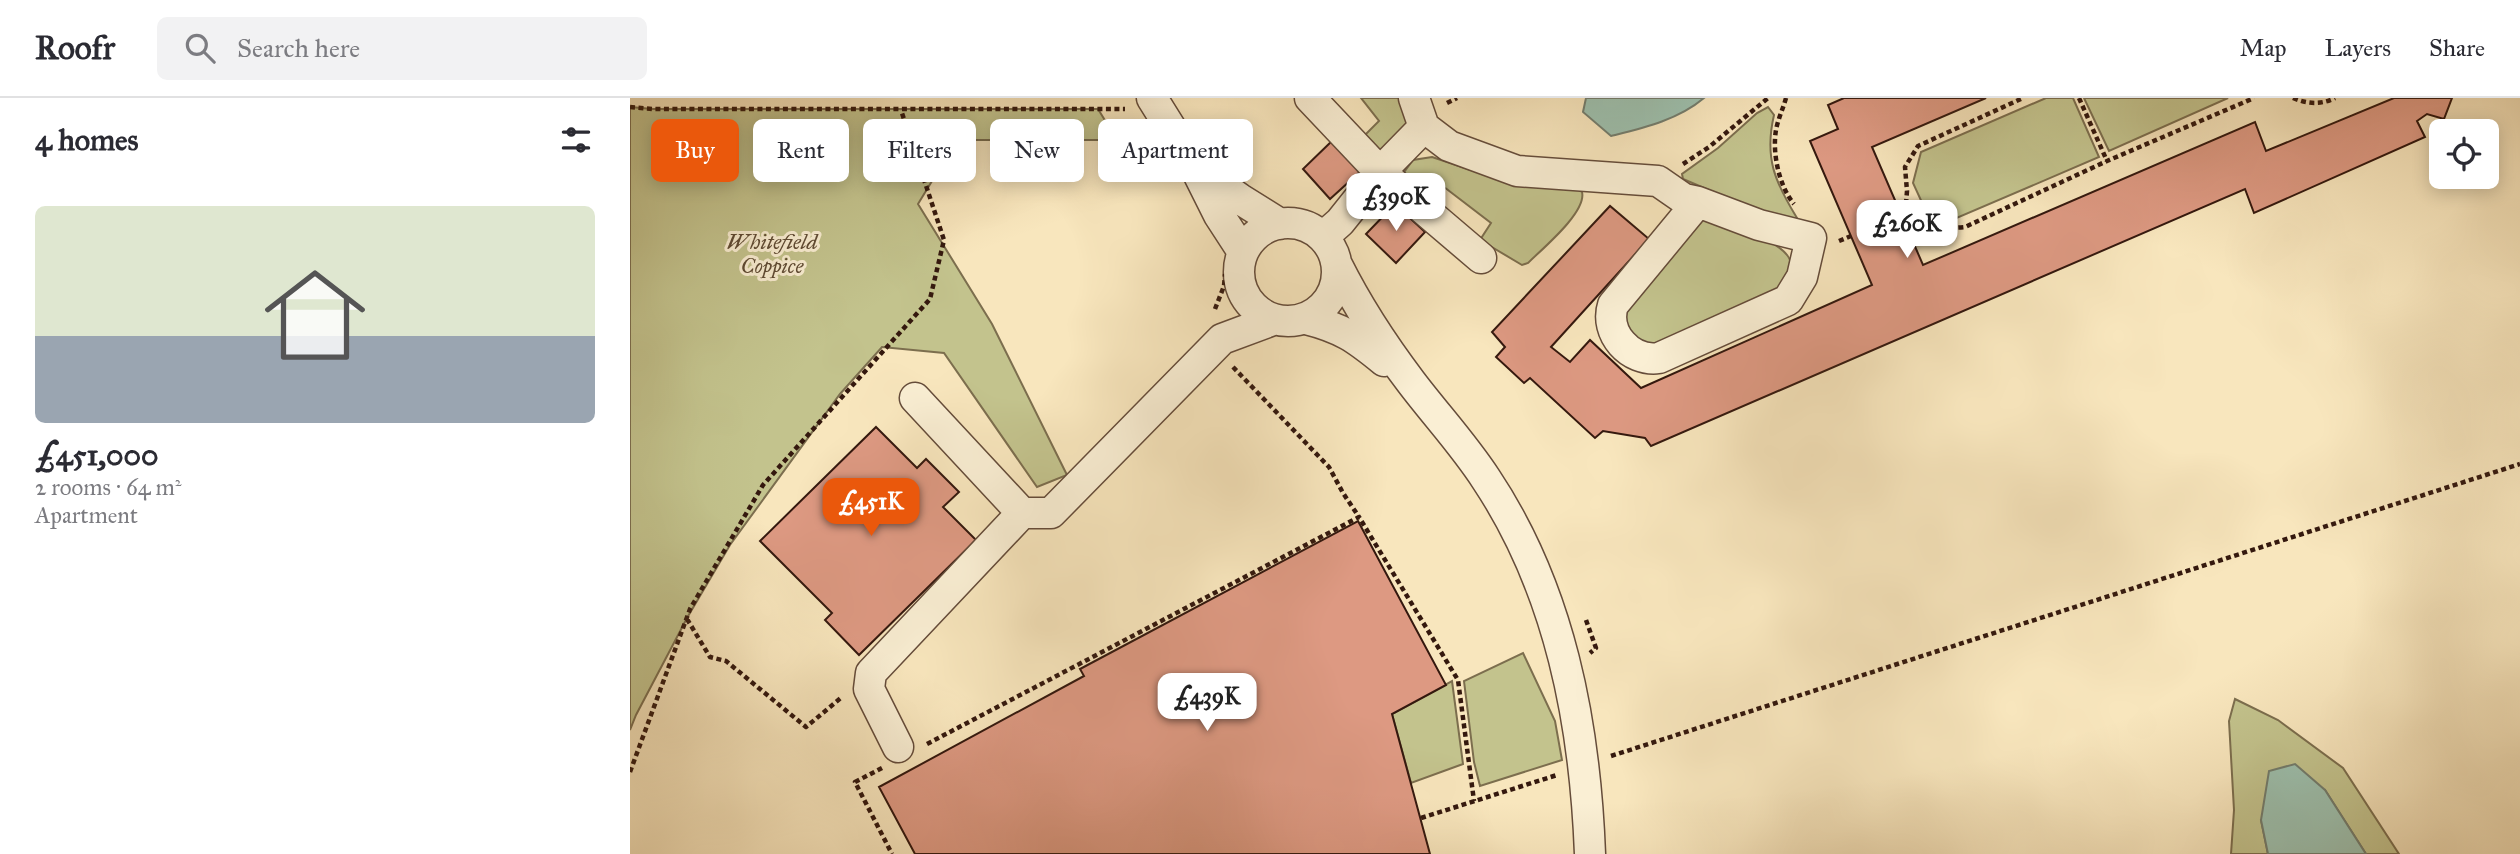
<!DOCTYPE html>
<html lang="en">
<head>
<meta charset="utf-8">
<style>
  :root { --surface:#fff; --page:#f2f2f3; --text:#2b2b33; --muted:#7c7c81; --line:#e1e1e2; --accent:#ea580c }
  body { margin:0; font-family:"IM FELL Great Primer",serif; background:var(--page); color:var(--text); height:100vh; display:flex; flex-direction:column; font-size:26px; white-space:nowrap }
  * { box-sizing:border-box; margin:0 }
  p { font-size:23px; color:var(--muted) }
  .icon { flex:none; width:38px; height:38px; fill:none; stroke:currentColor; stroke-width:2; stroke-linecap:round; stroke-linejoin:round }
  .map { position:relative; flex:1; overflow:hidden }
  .sheet { display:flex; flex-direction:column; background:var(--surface); width:630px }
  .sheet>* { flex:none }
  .guide { position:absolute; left:21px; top:21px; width:665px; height:63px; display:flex; gap:14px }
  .fabs { position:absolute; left:1799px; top:21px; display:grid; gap:14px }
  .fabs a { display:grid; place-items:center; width:70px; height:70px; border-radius:10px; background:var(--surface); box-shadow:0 4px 18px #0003; font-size:35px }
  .price { position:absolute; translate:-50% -60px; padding:0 16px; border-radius:14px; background:#fff; color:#222; font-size:23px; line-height:46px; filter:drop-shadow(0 2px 4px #0008) }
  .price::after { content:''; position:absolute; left:50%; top:42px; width:21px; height:16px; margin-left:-10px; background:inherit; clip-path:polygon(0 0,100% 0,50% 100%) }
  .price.on { background:var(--accent); color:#fff }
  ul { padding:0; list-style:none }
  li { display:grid; align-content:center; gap:14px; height:371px; padding:0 35px }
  li span { display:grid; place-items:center; height:217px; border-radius:10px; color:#555 }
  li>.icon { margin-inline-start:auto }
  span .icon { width:126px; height:126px; fill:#fffc; stroke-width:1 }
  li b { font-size:30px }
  h2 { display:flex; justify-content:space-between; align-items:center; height:84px; padding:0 35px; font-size:30px }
  .tag { padding:0 24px; border-radius:10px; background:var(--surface); box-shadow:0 4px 18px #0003; font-size:24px; line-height:63px }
  .tag.on { background:var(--accent); color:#fff }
  header { display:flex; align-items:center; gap:42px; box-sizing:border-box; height:98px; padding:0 35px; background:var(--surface); border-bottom:2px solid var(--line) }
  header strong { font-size:33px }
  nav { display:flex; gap:38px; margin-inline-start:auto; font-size:24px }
  .search { width:490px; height:63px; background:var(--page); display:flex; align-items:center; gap:18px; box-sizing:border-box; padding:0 24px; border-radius:10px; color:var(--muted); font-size:26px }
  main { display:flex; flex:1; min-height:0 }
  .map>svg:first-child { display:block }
  .green { fill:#c3c38d; stroke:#7c6e4e; stroke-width:2 }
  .water { fill:#9dc0ae; stroke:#737d6e; stroke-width:2 }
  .building { fill:#dd9982; stroke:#34180e; stroke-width:2 }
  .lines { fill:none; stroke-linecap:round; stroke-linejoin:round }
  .minor-casing { stroke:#654c3a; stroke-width:33 }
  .path { stroke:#34180e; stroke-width:4.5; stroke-dasharray:5 3.5; stroke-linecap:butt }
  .minor { stroke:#faefd4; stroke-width:30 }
  .labels { text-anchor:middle; stroke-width:6; stroke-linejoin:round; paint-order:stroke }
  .park-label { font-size:21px; font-style:italic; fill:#5f4b34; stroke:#faefd4 }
</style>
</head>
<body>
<header>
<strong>Roofr</strong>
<div class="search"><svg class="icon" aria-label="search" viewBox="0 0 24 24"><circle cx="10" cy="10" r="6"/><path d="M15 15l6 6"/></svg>Search here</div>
<nav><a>Map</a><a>Layers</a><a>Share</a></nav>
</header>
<main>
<section class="sheet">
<h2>4 homes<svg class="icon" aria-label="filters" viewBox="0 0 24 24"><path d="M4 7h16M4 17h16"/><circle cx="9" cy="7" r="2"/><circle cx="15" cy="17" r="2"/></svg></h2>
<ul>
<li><span style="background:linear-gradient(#dfe7d0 60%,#9aa5b1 0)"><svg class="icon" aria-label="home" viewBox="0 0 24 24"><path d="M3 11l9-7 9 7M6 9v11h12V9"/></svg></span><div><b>£451,000</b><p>2 rooms · 64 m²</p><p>Apartment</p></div></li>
</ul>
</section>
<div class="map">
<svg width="1890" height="756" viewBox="0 0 1890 756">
  <rect width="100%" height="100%" fill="#f8e6bd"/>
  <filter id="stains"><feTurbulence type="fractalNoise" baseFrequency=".00286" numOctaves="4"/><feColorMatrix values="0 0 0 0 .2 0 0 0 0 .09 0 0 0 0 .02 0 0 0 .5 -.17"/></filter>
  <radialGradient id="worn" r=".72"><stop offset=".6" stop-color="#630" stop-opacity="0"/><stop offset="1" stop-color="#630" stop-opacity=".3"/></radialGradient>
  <path class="green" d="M 731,0 L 771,0 L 778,24 L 755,52 L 748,54 L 733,39 L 749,23 Z
    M 1416,0 L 1443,0 L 1469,59 L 1322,122 L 1294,109 L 1283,85 L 1291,54 Z
    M 1454,0 L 1598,0 L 1479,53 Z
    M 0,9 L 23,11 L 468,11 L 487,42 L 327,42 L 288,106 L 362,226 L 437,377 L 407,389 L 314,255 L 252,249 L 210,296 L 100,447 L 57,520 L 6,617 L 0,632 Z
    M 1138,9 L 1144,17 C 1134,60 1145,84 1167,120 L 1167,124 L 1107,104 L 1053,81 L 1052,76 L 1088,50 L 1127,15 Z
    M 802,59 L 886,87 L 946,90 L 952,94 C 957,114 912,151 898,165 L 892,167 L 850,142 L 861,125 L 801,79 L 788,93 L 772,77 L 783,62 Z
    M 1077,118 C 1096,126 1159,143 1161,166 C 1161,172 1157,181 1156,188 L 1022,253 L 1010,249 L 991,217 L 1065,123 Z
    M 893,555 L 925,623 L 932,662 L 850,688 L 844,664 L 834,583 Z
    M 822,583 L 833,666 L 781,685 L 762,616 Z
    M 1605,601 L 1648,622 L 1713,670 L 1769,756 L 1736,756 L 1695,692 L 1631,722 L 1638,756 L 1601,756 L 1604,712 L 1599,623 Z"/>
  <path class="water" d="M 956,0 L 1074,0 C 1048,22 1013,30 981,38 L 953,14 Z
    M 1665,666 L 1695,692 L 1736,756 L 1638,756 L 1631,722 L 1639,673 Z"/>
  <path class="building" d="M 1214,0 L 1356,0 L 1242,49 L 1293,167 L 1625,24 L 1636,53 L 1764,0 L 1822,0 L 1814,21 L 1797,16 L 1787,23 L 1795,39 L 1624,115 L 1615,91 L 1021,348 L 1015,340 L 973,333 L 965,340 L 900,280 L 894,285 L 866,259 L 875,249 L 862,234 L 980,108 L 1019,141 L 921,249 L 940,264 L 960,242 L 1011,290 L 1242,187 L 1180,43 L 1208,31 L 1198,7 Z
    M 704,41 L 732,72 L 700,101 L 673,71 Z
    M 765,106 L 795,134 L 766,165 L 736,136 Z
    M 246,329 L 287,370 L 296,361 L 329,394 L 313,409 L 346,442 L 229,557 L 195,522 L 202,515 L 130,443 Z
    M 728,423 L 816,587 L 762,616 L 800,756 L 285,756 L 249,689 L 454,578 L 450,571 Z"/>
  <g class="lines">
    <defs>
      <path id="minor" d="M 522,0 L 565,69 L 589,117 L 613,154
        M 680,0 L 750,74 L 851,160
        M 784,0 L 794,29
        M 568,71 L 610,101 L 650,126
        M609 174a49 49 0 1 1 98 0a49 49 0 1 1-98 0Z
        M 693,139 L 710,124 L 750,74 L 794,29 L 819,48 L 887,73 L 1028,83 L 1054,101 L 1068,104 L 983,207 C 974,235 1000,264 1029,260 L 1158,202 L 1172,179 L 1181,140 L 1129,127 L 1068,104
        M 707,167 C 728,209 753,247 781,284 C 806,317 834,347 856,381 C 930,492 955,625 960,756
        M 676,221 C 712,230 726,240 754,263
        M 285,300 L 392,415 L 421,415 L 592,241 L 643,222
        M 268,649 L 239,591 L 241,575 L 392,415"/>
    </defs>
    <use href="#minor" class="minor-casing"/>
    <path class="path" d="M 1156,0 C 1153,11 1148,21 1146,32 C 1142,55 1149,88 1164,106
      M 1449,0 L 1477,63
      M 1663,0 C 1677,6 1691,7 1705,0
      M 817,5 L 827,0
      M 0,9 L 23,11 L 495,11
      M 1053,66 L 1079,49 L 1138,0
      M 1276,106 C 1296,124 1307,132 1335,129 L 1477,63 L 1624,0
      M 1276,106 L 1277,93 L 1275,69 L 1288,48 L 1393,0
      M 1269,111 L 1276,106
      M 1209,143 L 1221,138
      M 585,211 L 594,188 L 595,176
      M 603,269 L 699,369 L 713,395 L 729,419
      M 57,521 L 80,559 L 96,563 L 176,629 L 212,599
      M 956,522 L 966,550 L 960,555
      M 297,646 L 729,419 L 828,582 L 844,703
      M 981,658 L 1890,366
      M 252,670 L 225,684 L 262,756
      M 0,674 L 60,511 L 133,387 L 300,201 L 314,142 L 271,12
      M 791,720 L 927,677"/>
    <use href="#minor" class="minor"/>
  </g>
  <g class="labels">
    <g class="park-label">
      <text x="142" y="151">Whitefield<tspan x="142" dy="24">Coppice</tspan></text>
    </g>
  </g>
  <rect width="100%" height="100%" filter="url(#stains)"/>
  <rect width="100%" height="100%" fill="url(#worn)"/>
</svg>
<div class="fabs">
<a><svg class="icon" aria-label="locate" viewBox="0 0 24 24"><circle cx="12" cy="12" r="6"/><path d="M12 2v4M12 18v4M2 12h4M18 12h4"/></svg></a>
</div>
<b class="price" style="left:766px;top:135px">£390K</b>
<b class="price" style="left:1277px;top:162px">£260K</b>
<b class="price on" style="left:241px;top:440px">£451K</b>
<b class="price" style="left:577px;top:635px">£439K</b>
<div class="guide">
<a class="tag on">Buy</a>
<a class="tag">Rent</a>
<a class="tag">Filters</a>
<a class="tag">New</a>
<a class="tag">Apartment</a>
</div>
</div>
</main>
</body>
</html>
